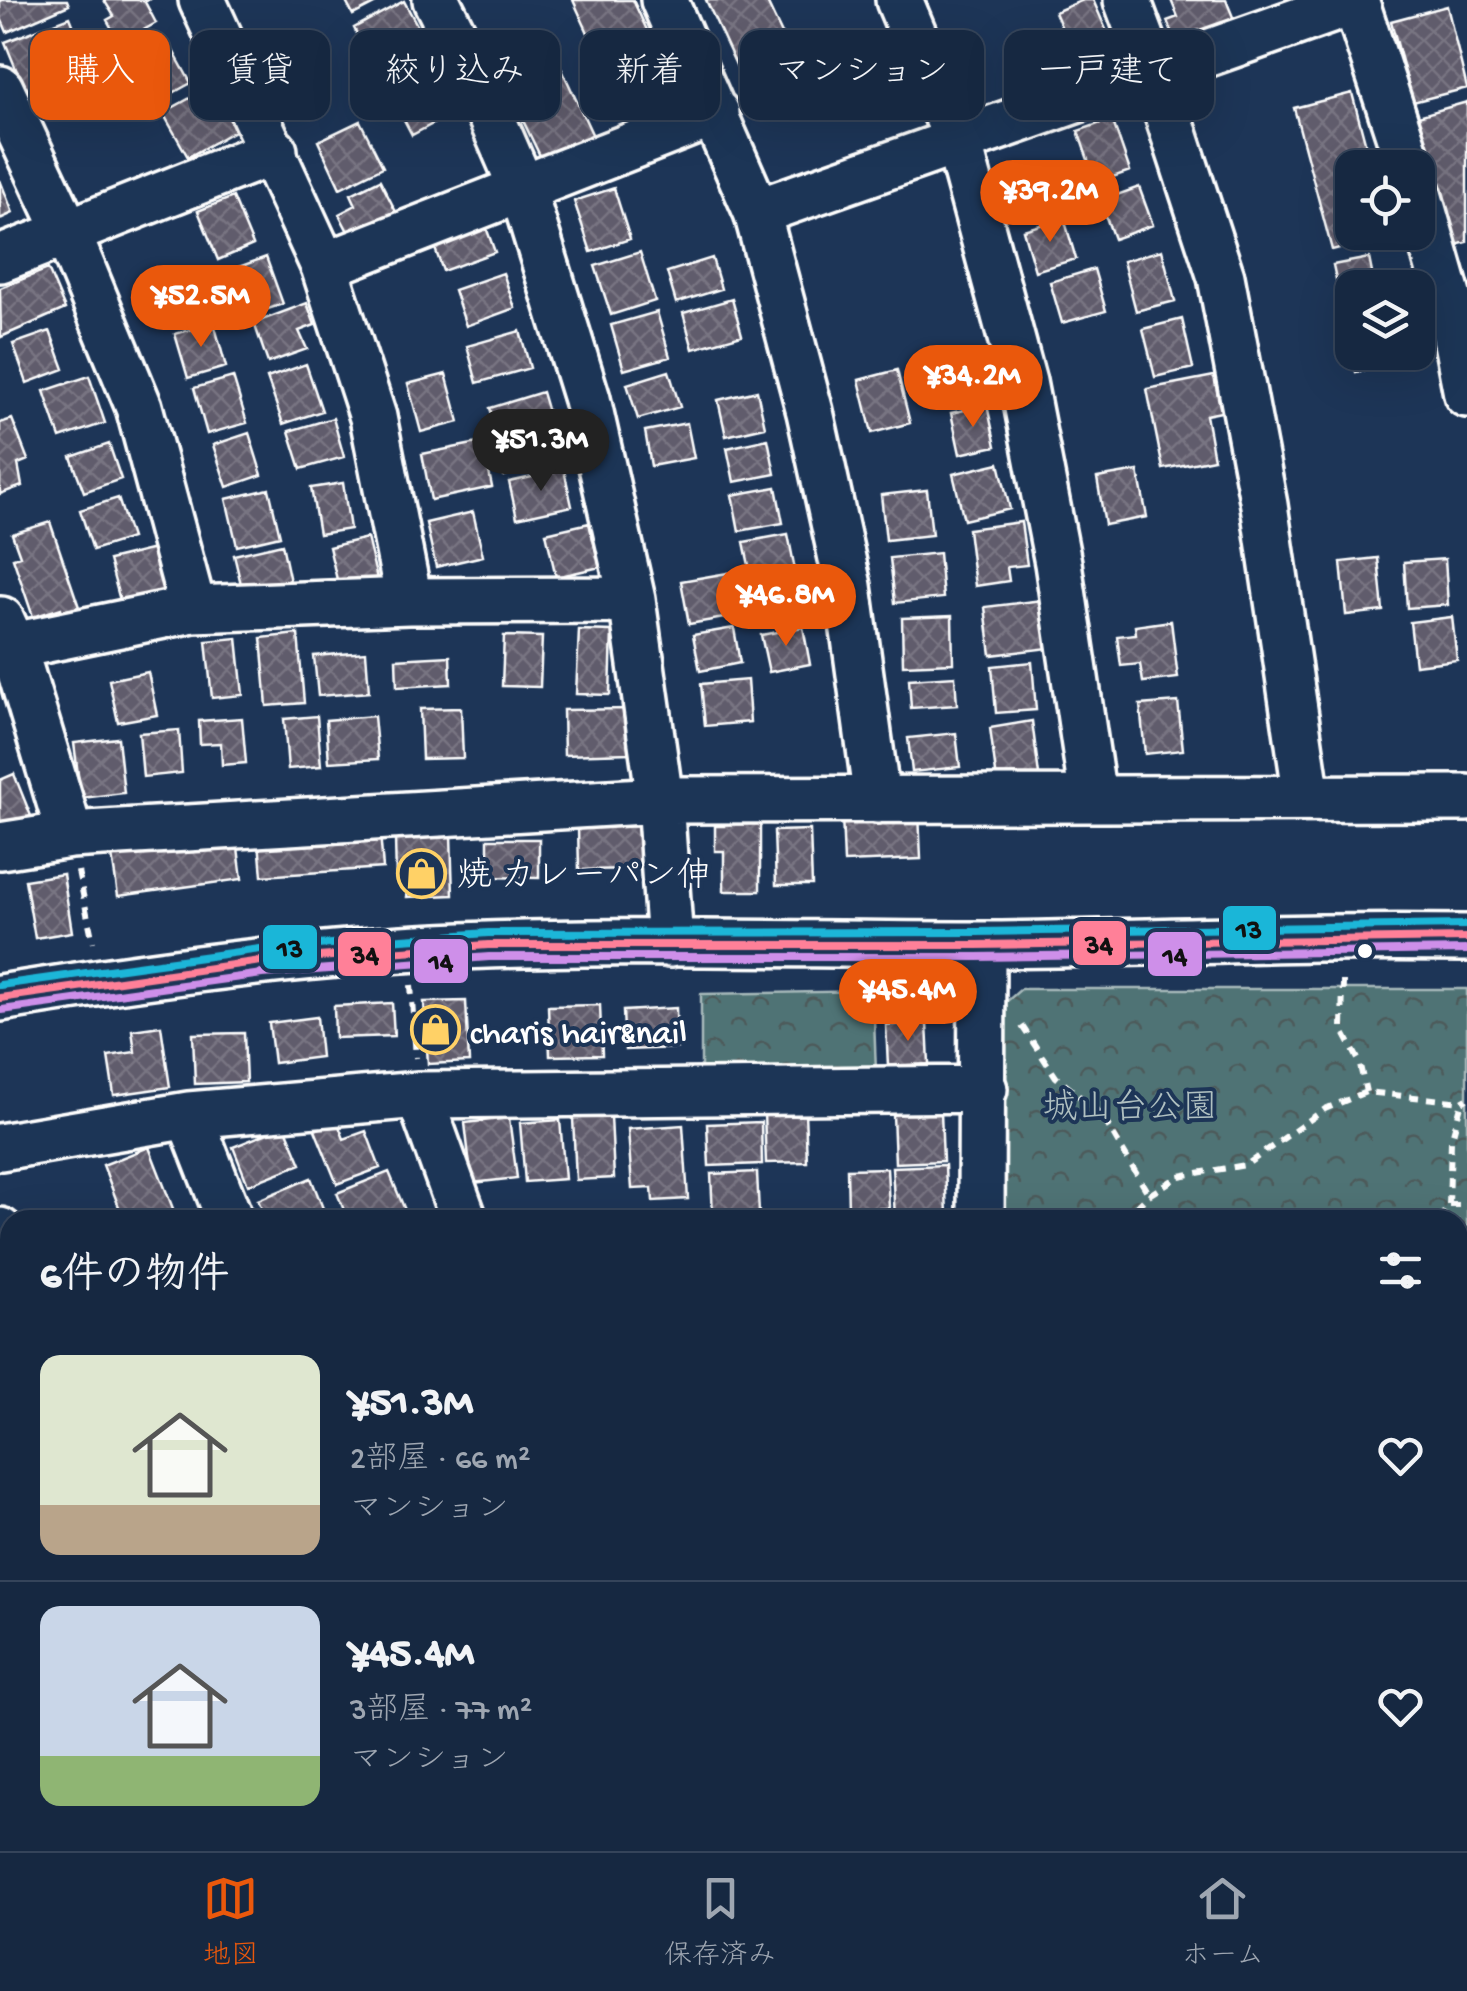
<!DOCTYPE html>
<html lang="ja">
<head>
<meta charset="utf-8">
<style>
  :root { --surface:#162841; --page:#23344c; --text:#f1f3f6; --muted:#9ea6b1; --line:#35445a; --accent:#ea580c }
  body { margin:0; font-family:"Gochi Hand","Klee One",sans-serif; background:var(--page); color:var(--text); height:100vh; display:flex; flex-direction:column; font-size:38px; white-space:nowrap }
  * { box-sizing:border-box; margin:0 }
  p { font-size:32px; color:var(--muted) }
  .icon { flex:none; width:55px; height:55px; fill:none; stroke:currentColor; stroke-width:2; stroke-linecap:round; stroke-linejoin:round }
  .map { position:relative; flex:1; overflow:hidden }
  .drawer { position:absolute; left:0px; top:1210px; width:1468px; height:642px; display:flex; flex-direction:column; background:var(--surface); border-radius:30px 30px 0 0; box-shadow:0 10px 40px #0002,0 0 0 2px var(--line) }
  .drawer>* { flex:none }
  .top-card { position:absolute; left:30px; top:30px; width:1408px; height:90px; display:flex; gap:20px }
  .controls { position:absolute; left:1335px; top:150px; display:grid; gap:20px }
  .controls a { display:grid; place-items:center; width:100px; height:100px; border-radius:20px; background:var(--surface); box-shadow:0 10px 40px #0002,0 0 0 2px var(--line); font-size:50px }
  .price { position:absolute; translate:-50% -85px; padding:0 22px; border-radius:35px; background:var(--accent); color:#fff; font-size:32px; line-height:65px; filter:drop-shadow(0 2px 5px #0008) }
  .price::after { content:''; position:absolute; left:50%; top:60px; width:30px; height:22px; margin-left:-15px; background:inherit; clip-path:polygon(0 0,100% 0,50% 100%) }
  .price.active { background:#222; color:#fff }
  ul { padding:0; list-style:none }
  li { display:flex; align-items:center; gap:30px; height:250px; padding:0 40px }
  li+li { border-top:2px solid var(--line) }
  li span { display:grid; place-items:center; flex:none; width:280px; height:200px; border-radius:20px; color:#555 }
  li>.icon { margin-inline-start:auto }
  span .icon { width:120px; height:120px; fill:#fffc; stroke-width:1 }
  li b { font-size:42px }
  h2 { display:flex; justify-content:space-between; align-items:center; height:120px; padding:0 40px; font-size:42px }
  .tag { padding:0 35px; border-radius:20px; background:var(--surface); box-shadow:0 10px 40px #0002,0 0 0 2px var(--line); font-size:35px; line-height:90px }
  .tag.active { background:var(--accent); color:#fff }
  .tab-bar { display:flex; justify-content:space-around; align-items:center; height:140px; border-top:2px solid var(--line); background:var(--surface); font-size:28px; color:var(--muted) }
  .tab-bar a { display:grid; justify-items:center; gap:5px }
  .tab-bar .active { color:var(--accent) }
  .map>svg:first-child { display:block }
  .park { fill:url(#park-crowns); stroke:#a7b9ba; stroke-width:2.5 }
  .building { fill:url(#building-cross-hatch); stroke:#fff; stroke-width:2.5 }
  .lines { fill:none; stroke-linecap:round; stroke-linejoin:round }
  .minor-casing { stroke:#fff; stroke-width:52 }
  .path { stroke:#fff; stroke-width:6; stroke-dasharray:10 8; stroke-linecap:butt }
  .minor { stroke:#1d3557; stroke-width:45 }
  .bus-1-casing { stroke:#1d3557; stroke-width:15 }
  .bus-2-casing { stroke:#1d3557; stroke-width:15 }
  .bus-3-casing { stroke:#1d3557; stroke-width:15 }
  .bus-1 { stroke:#ff8098; stroke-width:8 }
  .bus-2 { stroke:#ce8fe9; stroke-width:8 }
  .bus-3 { stroke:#1ab6d8; stroke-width:8 }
  .bus-dot { fill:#fff; stroke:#1d3557; stroke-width:4 }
  .labels { text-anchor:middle; stroke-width:8; stroke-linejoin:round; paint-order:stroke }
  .poi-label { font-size:35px; fill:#fff; stroke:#1d3557; text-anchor:start }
  .park-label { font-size:35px; fill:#b0c0c1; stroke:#1d3557 }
  .line-badge { stroke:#1d3557; stroke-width:4 }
  .pale-badge-label { font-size:28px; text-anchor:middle; font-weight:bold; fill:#111 }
</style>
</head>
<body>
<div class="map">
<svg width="1467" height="1851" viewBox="0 0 1467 1851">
  <defs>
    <pattern id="park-crowns" width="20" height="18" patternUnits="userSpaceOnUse" patternTransform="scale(2.5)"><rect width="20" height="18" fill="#4f7375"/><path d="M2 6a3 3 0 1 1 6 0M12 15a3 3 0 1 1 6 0" fill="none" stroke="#4d5a5a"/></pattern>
    <pattern id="building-cross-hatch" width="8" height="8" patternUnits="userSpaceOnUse" patternTransform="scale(2.5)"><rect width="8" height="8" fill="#605c6c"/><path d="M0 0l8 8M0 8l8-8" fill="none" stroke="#787482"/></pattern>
  </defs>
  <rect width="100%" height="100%" fill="#1d3557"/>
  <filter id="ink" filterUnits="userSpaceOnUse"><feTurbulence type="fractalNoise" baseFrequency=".01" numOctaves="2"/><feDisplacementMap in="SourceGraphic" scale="20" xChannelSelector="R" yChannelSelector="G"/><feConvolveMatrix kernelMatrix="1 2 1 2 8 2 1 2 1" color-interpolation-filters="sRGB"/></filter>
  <g filter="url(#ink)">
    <path class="park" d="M 1021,989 L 1467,989 L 1467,1851 L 1010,1851 L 1010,1842 L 1458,1842 L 1458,1220 L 1006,1220 L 1006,1002 Z
      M 873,991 L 876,1072 L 701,1072 L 701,994 Z"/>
    <path class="building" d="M 0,0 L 67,0 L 69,5 L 7,32 L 0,16 Z
      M 104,0 L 148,0 L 145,2 L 156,23 L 120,43 L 107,20 L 114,16 Z
      M 345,0 L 382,0 L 353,15 Z
      M 573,0 L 633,0 L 682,106 L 632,129 Z
      M 706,0 L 766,0 L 799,70 L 749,93 Z
      M 1083,0 L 1093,0 L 1111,41 L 1074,57 L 1055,12 Z
      M 1171,0 L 1226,0 L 1235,22 L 1178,46 L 1167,21 L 1178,17 Z
      M 404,1 L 430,49 L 405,62 L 408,69 L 382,82 L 354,28 Z
      M 1447,6 L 1467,88 L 1413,102 L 1391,21 Z
      M 70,17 L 84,52 L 43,69 L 48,82 L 25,91 L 5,42 Z
      M 543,29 L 593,136 L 542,160 L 491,54 Z
      M 170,45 L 191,83 L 151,105 L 131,66 Z
      M 433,70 L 455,112 L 412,135 L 390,93 Z
      M 212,86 L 236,130 L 188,157 L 163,113 Z
      M 1352,93 L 1372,168 L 1352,168 L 1352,232 L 1390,235 L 1332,250 L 1294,108 Z
      M 1467,102 L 1467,242 L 1456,245 L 1418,116 Z
      M 1112,119 L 1130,171 L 1096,183 L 1078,131 Z
      M 360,121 L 383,167 L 340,188 L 318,141 Z
      M 0,180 L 13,213 L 0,219 Z
      M 380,180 L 401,222 L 355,245 L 339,214 L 356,205 L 351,194 Z
      M 1139,187 L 1153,225 L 1114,239 L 1100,201 Z
      M 614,188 L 630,239 L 591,252 L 574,201 Z
      M 233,197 L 253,245 L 218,260 L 198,211 Z
      M 1064,218 L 1076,259 L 1035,271 L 1023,230 Z
      M 483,219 L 495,252 L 443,271 L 431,237 Z
      M 1162,250 L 1175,301 L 1136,311 L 1123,261 Z
      M 640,252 L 655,301 L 611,315 L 595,266 Z
      M 266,257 L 283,304 L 250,315 L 233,269 Z
      M 712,258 L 721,289 L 676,303 L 667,272 Z
      M 1369,258 L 1375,288 L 1352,288 L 1352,352 L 1389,352 L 1392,365 L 1356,372 L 1333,265 Z
      M 48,269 L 65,309 L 1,337 L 0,288 Z
      M 1094,269 L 1106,311 L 1062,323 L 1050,282 Z
      M 503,273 L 515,308 L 466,326 L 454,290 Z
      M 732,299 L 742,335 L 693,349 L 683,313 Z
      M 307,303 L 315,325 L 299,331 L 307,349 L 268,363 L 254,323 Z
      M 657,312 L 670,357 L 624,370 L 611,325 Z
      M 1182,319 L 1193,368 L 1155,377 L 1143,329 Z
      M 214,323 L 226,367 L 188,378 L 175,334 Z
      M 50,331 L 64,369 L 27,383 L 13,344 Z
      M 520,331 L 530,368 L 477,383 L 467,346 Z
      M 306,364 L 322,411 L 283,424 L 267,378 Z
      M 897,370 L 910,423 L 872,433 L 859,380 Z
      M 669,371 L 680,407 L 638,419 L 627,384 Z
      M 446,374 L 459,422 L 421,432 L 408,384 Z
      M 89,376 L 105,423 L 60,438 L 44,391 Z
      M 1214,376 L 1221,412 L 1206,415 L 1214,459 L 1163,469 L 1147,389 Z
      M 233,377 L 247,423 L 207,434 L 194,388 Z
      M 757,391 L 765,427 L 726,436 L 718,400 Z
      M 542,392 L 554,433 L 545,436 L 552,461 L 504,476 L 496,448 L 502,446 L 490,408 Z
      M 987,405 L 996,446 L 960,454 L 951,413 Z
      M 333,418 L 344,457 L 301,469 L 289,431 Z
      M 12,419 L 28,460 L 18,464 L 22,486 L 0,494 L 0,423 Z
      M 687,423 L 694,458 L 651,466 L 645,431 Z
      M 249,433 L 262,475 L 227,487 L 213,445 Z
      M 768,439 L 775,474 L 734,482 L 727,448 Z
      M 483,442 L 492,487 L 431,500 L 422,454 Z
      M 109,444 L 121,479 L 84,492 L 71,457 Z
      M 999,463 L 1010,509 L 964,520 L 953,474 Z
      M 564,470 L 572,506 L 517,518 L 509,482 Z
      M 1138,471 L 1147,517 L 1105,525 L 1097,478 Z
      M 343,483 L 350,529 L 319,534 L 311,488 Z
      M 776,487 L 783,523 L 739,531 L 732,495 Z
      M 269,489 L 280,536 L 237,546 L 226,499 Z
      M 927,490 L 932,535 L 886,540 L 881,495 Z
      M 118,498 L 131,538 L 93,550 L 80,510 Z
      M 473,512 L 483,556 L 436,567 L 426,523 Z
      M 50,522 L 79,607 L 62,612 L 61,608 L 33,617 L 13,558 L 20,556 L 12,534 Z
      M 1021,522 L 1027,565 L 1007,567 L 1009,581 L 975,586 L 968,529 Z
      M 589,523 L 600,567 L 556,577 L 546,533 Z
      M 788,534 L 796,575 L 753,584 L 744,542 Z
      M 367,538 L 379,587 L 341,596 L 329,547 Z
      M 282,544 L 292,591 L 245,601 L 234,555 Z
      M 154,549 L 166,597 L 122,608 L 109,560 Z
      M 939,553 L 943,598 L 895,603 L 890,558 Z
      M 1378,558 L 1383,611 L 1346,615 L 1341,562 Z
      M 1445,559 L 1448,605 L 1407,608 L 1404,562 Z
      M 728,573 L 736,616 L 689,624 L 681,581 Z
      M 806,585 L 811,618 L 768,624 L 763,591 Z
      M 1043,600 L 1049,648 L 991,655 L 985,607 Z
      M 952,616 L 953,663 L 903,665 L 902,618 Z
      M 1452,617 L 1457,660 L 1415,665 L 1410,622 Z
      M 1171,621 L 1178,678 L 1143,682 L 1140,664 L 1121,666 L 1117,636 L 1136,634 L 1135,626 Z
      M 803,627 L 810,664 L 769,672 L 761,635 Z
      M 734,628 L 740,663 L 700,671 L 693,635 Z
      M 579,630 L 612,631 L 610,695 L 576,694 Z
      M 298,634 L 304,703 L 267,706 L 261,638 Z
      M 504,636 L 542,637 L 540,687 L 502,686 Z
      M 237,638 L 243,695 L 212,698 L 206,641 Z
      M 366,652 L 369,692 L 318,696 L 314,656 Z
      M 450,656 L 451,684 L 397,687 L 396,659 Z
      M 1032,662 L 1036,710 L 996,713 L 992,666 Z
      M 148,672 L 157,715 L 118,722 L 109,680 Z
      M 955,676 L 957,705 L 911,708 L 909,679 Z
      M 747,680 L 750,722 L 705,726 L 701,684 Z
      M 1178,702 L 1183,750 L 1145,754 L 1140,705 Z
      M 461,708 L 463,758 L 422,759 L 420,709 Z
      M 630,709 L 630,753 L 564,755 L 563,710 Z
      M 317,716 L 321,766 L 288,769 L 284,719 Z
      M 374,716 L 378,759 L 329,762 L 326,720 Z
      M 242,718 L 246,763 L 222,765 L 221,743 L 200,744 L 199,721 Z
      M 1032,721 L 1039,775 L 997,781 L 990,728 Z
      M 179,730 L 182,773 L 143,777 L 139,733 Z
      M 956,733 L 960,767 L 912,772 L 908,738 Z
      M 118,738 L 124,793 L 81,798 L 74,743 Z
      M 14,774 L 31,816 L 0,829 L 0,780 Z
      M 919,812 L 921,859 L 844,862 L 842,815 Z
      M 723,818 L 760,819 L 760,891 L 724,891 L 724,851 L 715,851 L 715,826 L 724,826 Z
      M 379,821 L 383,868 L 262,876 L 258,829 Z
      M 640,826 L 641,869 L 579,870 L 578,827 Z
      M 810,830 L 812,885 L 776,885 L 774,831 Z
      M 236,832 L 242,879 L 118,896 L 111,849 Z
      M 451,835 L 453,895 L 407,897 L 408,879 L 396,879 L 395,838 Z
      M 488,839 L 539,839 L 539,878 L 488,877 Z
      M 63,874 L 72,932 L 35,938 L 25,880 Z
      M 466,1001 L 469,1062 L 428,1064 L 424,1002 Z
      M 392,1003 L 394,1036 L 335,1038 L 334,1006 Z
      M 600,1005 L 602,1055 L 550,1056 L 548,1006 Z
      M 676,1008 L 677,1048 L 625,1050 L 623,1011 Z
      M 317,1017 L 321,1057 L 274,1063 L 269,1023 Z
      M 927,1023 L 929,1064 L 888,1066 L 886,1025 Z
      M 161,1026 L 170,1087 L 114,1095 L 108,1056 L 135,1052 L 132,1030 Z
      M 244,1033 L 246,1082 L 195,1084 L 193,1034 Z
      M 805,1112 L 807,1162 L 766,1163 L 764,1113 Z
      M 941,1112 L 943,1161 L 895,1163 L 893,1114 Z
      M 611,1116 L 614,1178 L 576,1180 L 573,1118 Z
      M 509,1118 L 517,1178 L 472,1183 L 465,1123 Z
      M 560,1120 L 565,1179 L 525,1182 L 520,1123 Z
      M 337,1121 L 344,1139 L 366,1131 L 380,1168 L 337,1184 L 315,1130 Z
      M 761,1122 L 762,1164 L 709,1166 L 707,1124 Z
      M 683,1125 L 688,1199 L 653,1201 L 652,1188 L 632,1189 L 628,1129 Z
      M 285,1126 L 301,1164 L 248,1185 L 233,1147 Z
      M 149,1147 L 177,1219 L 175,1220 L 124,1220 L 103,1165 Z
      M 945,1165 L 947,1215 L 895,1217 L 892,1167 Z
      M 887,1168 L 889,1208 L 848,1210 L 847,1169 Z
      M 389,1172 L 405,1210 L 379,1220 L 348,1220 L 337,1193 Z
      M 757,1172 L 759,1214 L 713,1216 L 711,1174 Z
      M 311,1178 L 326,1216 L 315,1220 L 267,1220 L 258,1200 Z
      M 10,1395 L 10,1460 L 0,1464 L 0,1399 Z
      M 10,1476 L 10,1521 L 0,1493 L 0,1479 Z
      M 10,1657 L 10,1703 L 0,1705 L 0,1658 Z
      M 10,1713 L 10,1777 L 3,1778 L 0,1714 Z
      M 10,1789 L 10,1842 L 36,1842 L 37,1851 L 0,1851 L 0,1790 Z
      M 276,1842 L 316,1842 L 316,1846 L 329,1845 L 330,1851 L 276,1851 Z
      M 472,1842 L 513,1842 L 513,1851 L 471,1851 Z
      M 609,1842 L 661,1842 L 661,1851 L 609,1851 Z
      M 818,1842 L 860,1842 L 860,1851 L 817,1851 Z"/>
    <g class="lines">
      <defs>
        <path id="minor" d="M 202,0 L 324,266 L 373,417 L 409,601
          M 436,0 L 470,68 L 522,188 L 587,399 L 632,600 L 660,800 L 670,944
          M 664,0 L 757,212 L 810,412 L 848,586 L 877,800
          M 899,0 L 958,141 L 1023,382 L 1058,563 L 1093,799
          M 1127,0 L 1154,72 L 1221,277 L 1264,505 L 1307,798
          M 1355,0 L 1410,168
          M 0,89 L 67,232 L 139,407 L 193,609
          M 1418,194 L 1450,306 L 1467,394
          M 757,212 L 1356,1
          M 0,259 L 274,151
          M 324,266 L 716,113
          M 1,620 L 13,646 L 70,835
          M 13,646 L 193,609 L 409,601 L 632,600
          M 0,846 L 70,835 L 660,800 L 1467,798
          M 0,998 C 139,975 278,956 419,948 C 604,938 791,945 977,945 C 1140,944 1304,935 1467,938
          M 419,1095 L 464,1220
          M 189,1115 L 230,1220
          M 0,1147 L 189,1115 L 419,1095 L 984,1089
          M 981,1220 L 982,945
          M 0,1231 L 10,1255
          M 159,1842 L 160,1851
          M 358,1842 L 358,1851
          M 570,1842 L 570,1851
          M 773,1842 L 773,1851
          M 989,1842 L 989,1851"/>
      </defs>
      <use href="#minor" class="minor-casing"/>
      <path class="path" d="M 78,871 L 93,942
        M 1343,981 L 1342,1029 L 1359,1061 L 1366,1092
        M 411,985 L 416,1058
        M 1022,1026 L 1056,1077 L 1101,1114 L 1149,1195
        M 1449,1205 L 1467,1205
        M 1123,1220 L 1149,1195 L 1179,1176 L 1246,1165 L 1325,1109 L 1366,1092 L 1462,1102 L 1467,1099
        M 1439,1220 L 1449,1205 L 1451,1141 L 1462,1102
        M 1458,1521 L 1467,1518
        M 1458,1551 L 1467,1564
        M 0,1621 L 10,1619
        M 1458,1801 L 1467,1767
        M 1458,1838 L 1467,1848
        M 1052,1851 L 1056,1842
        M 1345,1851 L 1347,1842"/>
      <use href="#minor" class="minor"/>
      <defs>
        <path id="bus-1" d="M 0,998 L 261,961 L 488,945 L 977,945 L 1467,938"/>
        <path id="bus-2" d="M 2,1010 L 262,974 L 489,957 L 977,957 L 1467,950"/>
        <path id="bus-3" d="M 0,985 L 260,949 L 488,933 L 977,932 L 1467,925"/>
      </defs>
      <use href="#bus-1" class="bus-1-casing"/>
      <use href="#bus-2" class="bus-2-casing"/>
      <use href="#bus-3" class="bus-3-casing"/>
      <use href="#bus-1" class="bus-1"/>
      <use href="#bus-2" class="bus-2"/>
      <use href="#bus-3" class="bus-3"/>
    </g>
  </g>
  <defs>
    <symbol id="shop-ring" viewBox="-11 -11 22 22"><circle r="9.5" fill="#1d3557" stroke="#ffd166" stroke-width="1.5"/><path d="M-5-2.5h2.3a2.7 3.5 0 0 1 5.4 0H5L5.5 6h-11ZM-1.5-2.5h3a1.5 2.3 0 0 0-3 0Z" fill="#ffd166"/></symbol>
  </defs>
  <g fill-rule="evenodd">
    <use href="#shop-ring" x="394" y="846" width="55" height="55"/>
    <use href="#shop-ring" x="408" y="1002" width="55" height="55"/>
  </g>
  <circle class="bus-dot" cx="1365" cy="951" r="9"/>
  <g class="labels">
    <g class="poi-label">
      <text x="457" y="885">焼 カレーパン伸</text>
      <text x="470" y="1042">charis hair&amp;nail</text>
    </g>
    <g class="park-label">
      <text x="1130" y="1117">城山台公園</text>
    </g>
  </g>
  <g class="line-badge">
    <rect x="1221" y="904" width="57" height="48" rx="10" fill="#1ab6d8"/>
    <rect x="1071" y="919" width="57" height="48" rx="10" fill="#ff8098"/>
    <rect x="261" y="923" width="58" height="48" rx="10" fill="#1ab6d8"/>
    <rect x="336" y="930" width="57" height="48" rx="10" fill="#ff8098"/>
    <rect x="1146" y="930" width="58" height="48" rx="10" fill="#ce8fe9"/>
    <rect x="412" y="937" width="58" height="48" rx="10" fill="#ce8fe9"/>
  </g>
  <g class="pale-badge-label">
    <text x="1249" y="938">13</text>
    <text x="1099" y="953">34</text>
    <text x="290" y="957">13</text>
    <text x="365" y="963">34</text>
    <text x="1175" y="964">14</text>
    <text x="441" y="970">14</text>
  </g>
</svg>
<div class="controls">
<a><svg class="icon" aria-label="locate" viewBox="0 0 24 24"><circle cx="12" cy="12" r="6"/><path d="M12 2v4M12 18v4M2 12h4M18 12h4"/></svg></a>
<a><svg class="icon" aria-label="layers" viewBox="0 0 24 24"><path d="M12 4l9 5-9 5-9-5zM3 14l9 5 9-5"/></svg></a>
</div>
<b class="price" style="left:1050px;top:245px">¥39.2M</b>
<b class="price" style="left:201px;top:350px">¥52.5M</b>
<b class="price" style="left:973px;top:430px">¥34.2M</b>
<b class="price active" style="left:541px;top:494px">¥51.3M</b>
<b class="price" style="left:786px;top:649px">¥46.8M</b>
<b class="price" style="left:908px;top:1044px">¥45.4M</b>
<div class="top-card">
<a class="tag active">購入</a>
<a class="tag">賃貸</a>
<a class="tag">絞り込み</a>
<a class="tag">新着</a>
<a class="tag">マンション</a>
<a class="tag">一戸建て</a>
</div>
<section class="drawer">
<h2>6件の物件<svg class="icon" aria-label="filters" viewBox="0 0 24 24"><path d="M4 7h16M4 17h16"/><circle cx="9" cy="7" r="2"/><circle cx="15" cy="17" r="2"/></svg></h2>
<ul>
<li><span style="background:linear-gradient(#dfe7d0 75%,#b9a48a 0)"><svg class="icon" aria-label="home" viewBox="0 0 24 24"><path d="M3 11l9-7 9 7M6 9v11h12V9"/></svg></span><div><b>¥51.3M</b><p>2部屋 · 66 m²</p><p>マンション</p></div><svg class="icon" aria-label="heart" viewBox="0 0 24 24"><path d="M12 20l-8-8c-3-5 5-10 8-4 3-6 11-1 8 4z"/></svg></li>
<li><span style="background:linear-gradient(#c9d6e8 75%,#8fb573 0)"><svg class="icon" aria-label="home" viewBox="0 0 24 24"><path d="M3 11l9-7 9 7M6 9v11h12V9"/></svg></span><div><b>¥45.4M</b><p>3部屋 · 77 m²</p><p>マンション</p></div><svg class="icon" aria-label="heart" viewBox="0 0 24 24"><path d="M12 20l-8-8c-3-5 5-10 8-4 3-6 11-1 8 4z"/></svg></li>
</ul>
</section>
</div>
<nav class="tab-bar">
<a class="active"><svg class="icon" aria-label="map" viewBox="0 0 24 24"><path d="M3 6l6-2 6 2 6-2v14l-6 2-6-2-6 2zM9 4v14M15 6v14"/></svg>地図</a>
<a><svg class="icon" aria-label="saved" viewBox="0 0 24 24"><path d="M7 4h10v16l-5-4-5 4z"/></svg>保存済み</a>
<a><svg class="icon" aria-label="home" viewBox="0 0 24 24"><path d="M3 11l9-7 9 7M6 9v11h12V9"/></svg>ホーム</a>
</nav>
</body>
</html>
